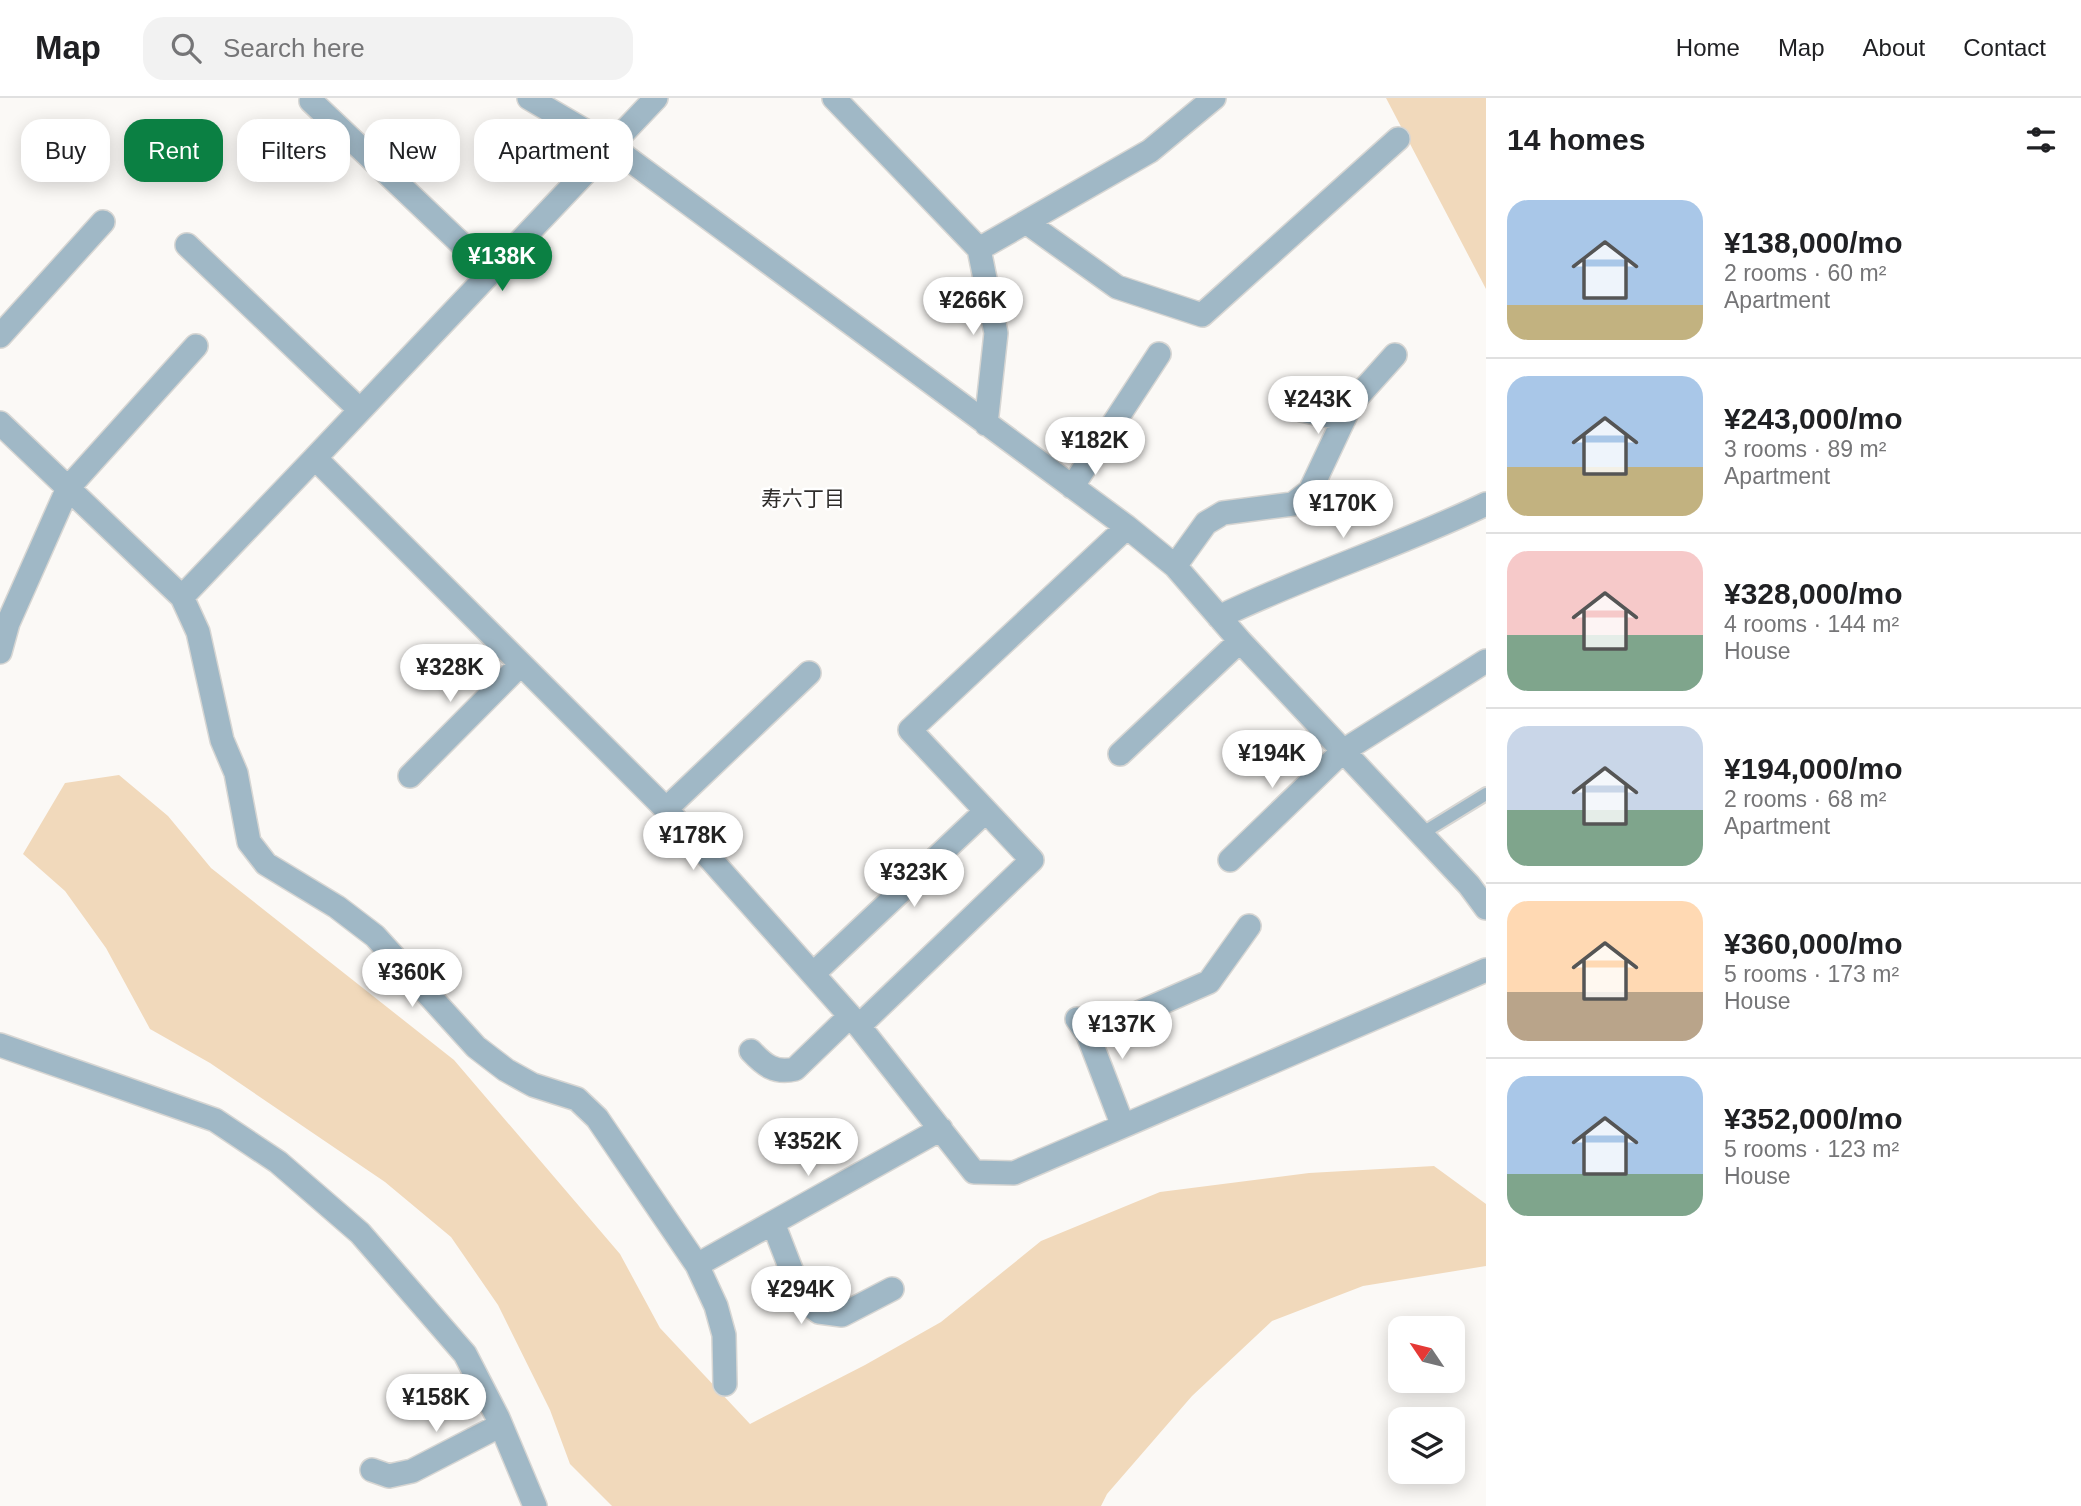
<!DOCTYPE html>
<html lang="en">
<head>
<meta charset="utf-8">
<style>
  :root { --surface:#fff; --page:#f2f2f2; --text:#202124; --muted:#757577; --line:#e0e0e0; --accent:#0b8043 }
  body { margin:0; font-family:Helvetica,"Noto Sans JP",sans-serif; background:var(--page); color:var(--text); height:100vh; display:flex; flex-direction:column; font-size:26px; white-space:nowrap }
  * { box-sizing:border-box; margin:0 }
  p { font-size:23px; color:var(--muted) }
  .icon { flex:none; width:38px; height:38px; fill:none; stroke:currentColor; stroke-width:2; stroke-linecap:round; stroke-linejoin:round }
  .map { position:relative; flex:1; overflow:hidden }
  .drawer { display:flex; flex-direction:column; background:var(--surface); width:595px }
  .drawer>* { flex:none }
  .hud { position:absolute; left:21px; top:21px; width:665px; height:63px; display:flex; gap:14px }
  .needle { width:46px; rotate:305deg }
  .tools { position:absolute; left:1388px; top:1218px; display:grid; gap:14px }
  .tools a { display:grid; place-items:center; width:77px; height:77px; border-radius:14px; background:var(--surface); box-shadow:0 4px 18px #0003; font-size:35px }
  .price { position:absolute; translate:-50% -60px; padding:0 16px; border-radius:24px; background:#fff; color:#222; font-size:23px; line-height:46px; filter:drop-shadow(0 2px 4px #0008) }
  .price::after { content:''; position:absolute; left:50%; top:42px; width:21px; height:16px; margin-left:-10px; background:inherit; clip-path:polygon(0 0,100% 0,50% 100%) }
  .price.current { background:var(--accent); color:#fff }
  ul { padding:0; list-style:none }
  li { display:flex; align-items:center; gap:21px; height:175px; padding:0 21px }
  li+li { border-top:2px solid var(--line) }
  li span { display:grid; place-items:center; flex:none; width:196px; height:140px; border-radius:21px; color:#555 }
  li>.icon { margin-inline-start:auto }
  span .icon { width:84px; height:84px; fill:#fffc; stroke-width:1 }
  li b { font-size:30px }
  h2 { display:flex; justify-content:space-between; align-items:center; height:84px; padding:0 21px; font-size:30px }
  .pill { padding:0 24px; border-radius:21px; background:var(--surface); box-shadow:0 4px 18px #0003; font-size:24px; line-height:63px }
  .pill.current { background:var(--accent); color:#fff }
  header { display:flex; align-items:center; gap:42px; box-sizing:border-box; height:98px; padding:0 35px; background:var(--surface); border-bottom:2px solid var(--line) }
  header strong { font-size:33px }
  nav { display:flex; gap:38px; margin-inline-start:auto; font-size:24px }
  .search { width:490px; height:63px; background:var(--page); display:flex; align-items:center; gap:18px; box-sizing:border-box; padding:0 24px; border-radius:21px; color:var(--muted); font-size:26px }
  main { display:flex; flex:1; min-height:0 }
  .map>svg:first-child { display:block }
  .green { fill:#f1d9bb }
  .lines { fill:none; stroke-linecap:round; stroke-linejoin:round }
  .lane-casing { stroke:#d7d6d3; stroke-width:16 }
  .street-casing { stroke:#d7d6d3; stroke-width:26 }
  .lane { stroke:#a0b8c6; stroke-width:12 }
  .street { stroke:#a0b8c6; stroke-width:23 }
  .labels { text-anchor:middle; stroke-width:5; stroke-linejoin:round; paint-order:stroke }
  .neighbourhood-label { font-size:21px; fill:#2f2d2b; stroke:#fff }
</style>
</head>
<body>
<header>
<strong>Map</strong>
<div class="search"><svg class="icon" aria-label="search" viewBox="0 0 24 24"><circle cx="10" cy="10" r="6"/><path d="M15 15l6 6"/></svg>Search here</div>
<nav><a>Home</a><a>Map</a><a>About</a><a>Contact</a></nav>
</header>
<main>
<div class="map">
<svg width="1486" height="1408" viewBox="0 0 1486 1408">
  <rect width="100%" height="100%" fill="#fbf9f6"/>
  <path class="green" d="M 1386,0 L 1486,0 L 1486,191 Z
    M 119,677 L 168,718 L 211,770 L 454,962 L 620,1156 L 660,1230 L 750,1326 L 865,1267 L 941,1224 L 1041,1143 L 1160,1094 L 1309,1075 L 1434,1068 L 1486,1106 L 1486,1168 L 1363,1188 L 1272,1223 L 1192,1298 L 1107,1396 L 1101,1408 L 612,1408 L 570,1366 L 550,1312 L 498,1207 L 451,1139 L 385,1084 L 210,965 L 150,931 L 106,850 L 65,793 L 23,756 L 65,685 Z"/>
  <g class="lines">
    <defs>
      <path id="lane" d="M 1421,736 L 1486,696"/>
      <path id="street" d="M 529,0 L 611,48 L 1127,429 L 1175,468 L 1240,543 L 1469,787 L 1486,810
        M 834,0 L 979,151 L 1150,53 L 1214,0
        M 311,3 L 491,174
        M 1026,124 L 1117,189 L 1202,217 L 1398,41
        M 187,147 L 360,312
        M 979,151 L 996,235 L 986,326
        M 0,238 L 103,124
        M 1301,312 L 1344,321
        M 0,325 L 182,499 L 315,360 L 666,711 L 859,928 L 974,1074 L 1014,1075 L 1486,872
        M 315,360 L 656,0
        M 1072,389 L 1159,256
        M 1175,468 L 1206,425 L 1223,415 L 1293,406 L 1310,393 L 1351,306 L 1395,257
        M 182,499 L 198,534 L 222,642 L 236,675 L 249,744 L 266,766 L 337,809 L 375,838 L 476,949 L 506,972 L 533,987 L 577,1001 L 597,1020 L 697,1167 L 716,1208 L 724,1237 L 725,1286
        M 1219,519 C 1306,477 1399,448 1486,406
        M 0,554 L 8,525 L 68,390 L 196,248
        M 1120,656 L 1240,543
        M 410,678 L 521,566
        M 666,711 L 809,575
        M 1230,762 L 1343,653 L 1486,563
        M 813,876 L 986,713
        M 1077,921 L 1088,937 L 1123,1028
        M 859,928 L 1032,762 L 910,632 L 1127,429
        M 1088,937 L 1209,884 L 1249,828
        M 0,947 L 215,1022 L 278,1064 L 360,1135 L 465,1256 L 498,1320 L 535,1408
        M 751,953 C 764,967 775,976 795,971 L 850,918
        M 773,1125 L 803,1202 L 819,1214 L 842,1217 L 892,1191
        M 697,1167 L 941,1031
        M 372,1372 L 389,1378 L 412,1373 L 501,1327"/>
    </defs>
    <use href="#lane" class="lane-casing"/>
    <use href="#street" class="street-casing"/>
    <use href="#lane" class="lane"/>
    <use href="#street" class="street"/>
  </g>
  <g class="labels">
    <g class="neighbourhood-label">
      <text x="803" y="408">寿六丁目</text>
    </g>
  </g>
</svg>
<div class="tools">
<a><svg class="needle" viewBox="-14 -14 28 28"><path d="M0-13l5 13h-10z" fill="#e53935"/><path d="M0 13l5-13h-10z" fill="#757577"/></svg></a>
<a><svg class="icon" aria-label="layers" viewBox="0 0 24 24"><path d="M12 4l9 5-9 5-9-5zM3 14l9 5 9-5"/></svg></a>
</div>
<b class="price current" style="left:502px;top:195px">¥138K</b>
<b class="price" style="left:973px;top:239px">¥266K</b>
<b class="price" style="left:1318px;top:338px">¥243K</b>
<b class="price" style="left:1095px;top:379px">¥182K</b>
<b class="price" style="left:1343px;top:442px">¥170K</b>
<b class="price" style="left:450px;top:606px">¥328K</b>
<b class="price" style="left:1272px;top:692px">¥194K</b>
<b class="price" style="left:693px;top:774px">¥178K</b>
<b class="price" style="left:914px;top:811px">¥323K</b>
<b class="price" style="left:412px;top:911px">¥360K</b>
<b class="price" style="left:1122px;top:963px">¥137K</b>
<b class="price" style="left:808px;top:1080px">¥352K</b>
<b class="price" style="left:801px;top:1228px">¥294K</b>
<b class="price" style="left:436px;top:1336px">¥158K</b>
<div class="hud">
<a class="pill">Buy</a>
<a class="pill current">Rent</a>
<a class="pill">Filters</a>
<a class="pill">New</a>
<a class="pill">Apartment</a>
</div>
</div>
<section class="drawer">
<h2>14 homes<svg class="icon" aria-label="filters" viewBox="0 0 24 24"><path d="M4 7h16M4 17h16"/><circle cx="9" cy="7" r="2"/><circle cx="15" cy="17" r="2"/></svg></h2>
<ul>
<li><span style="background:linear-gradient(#a9c7e8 75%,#c2b280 0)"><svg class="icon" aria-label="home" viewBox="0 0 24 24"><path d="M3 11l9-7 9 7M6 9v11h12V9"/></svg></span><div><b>¥138,000/mo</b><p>2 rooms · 60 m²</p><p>Apartment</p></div></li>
<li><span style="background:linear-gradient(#a9c7e8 65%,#c2b280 0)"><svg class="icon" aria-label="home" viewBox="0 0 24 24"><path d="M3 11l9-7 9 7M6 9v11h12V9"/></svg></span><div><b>¥243,000/mo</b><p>3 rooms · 89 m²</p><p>Apartment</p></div></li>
<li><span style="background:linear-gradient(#f6c9c9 60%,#7fa58c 0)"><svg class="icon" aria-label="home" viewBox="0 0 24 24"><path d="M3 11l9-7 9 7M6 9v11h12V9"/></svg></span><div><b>¥328,000/mo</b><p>4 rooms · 144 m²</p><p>House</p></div></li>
<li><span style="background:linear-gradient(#c9d6e8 60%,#7fa58c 0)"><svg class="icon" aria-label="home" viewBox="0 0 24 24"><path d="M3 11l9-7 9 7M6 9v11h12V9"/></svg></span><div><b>¥194,000/mo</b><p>2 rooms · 68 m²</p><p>Apartment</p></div></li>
<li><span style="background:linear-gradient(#ffd9b3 65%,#b9a48a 0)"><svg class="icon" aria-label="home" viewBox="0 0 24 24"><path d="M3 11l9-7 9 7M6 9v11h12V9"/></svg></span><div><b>¥360,000/mo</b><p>5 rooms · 173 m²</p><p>House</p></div></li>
<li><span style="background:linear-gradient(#a9c7e8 70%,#7fa58c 0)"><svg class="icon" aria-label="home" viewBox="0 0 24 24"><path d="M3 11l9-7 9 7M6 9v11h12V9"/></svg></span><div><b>¥352,000/mo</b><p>5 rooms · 123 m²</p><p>House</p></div></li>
</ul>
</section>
</main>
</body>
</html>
